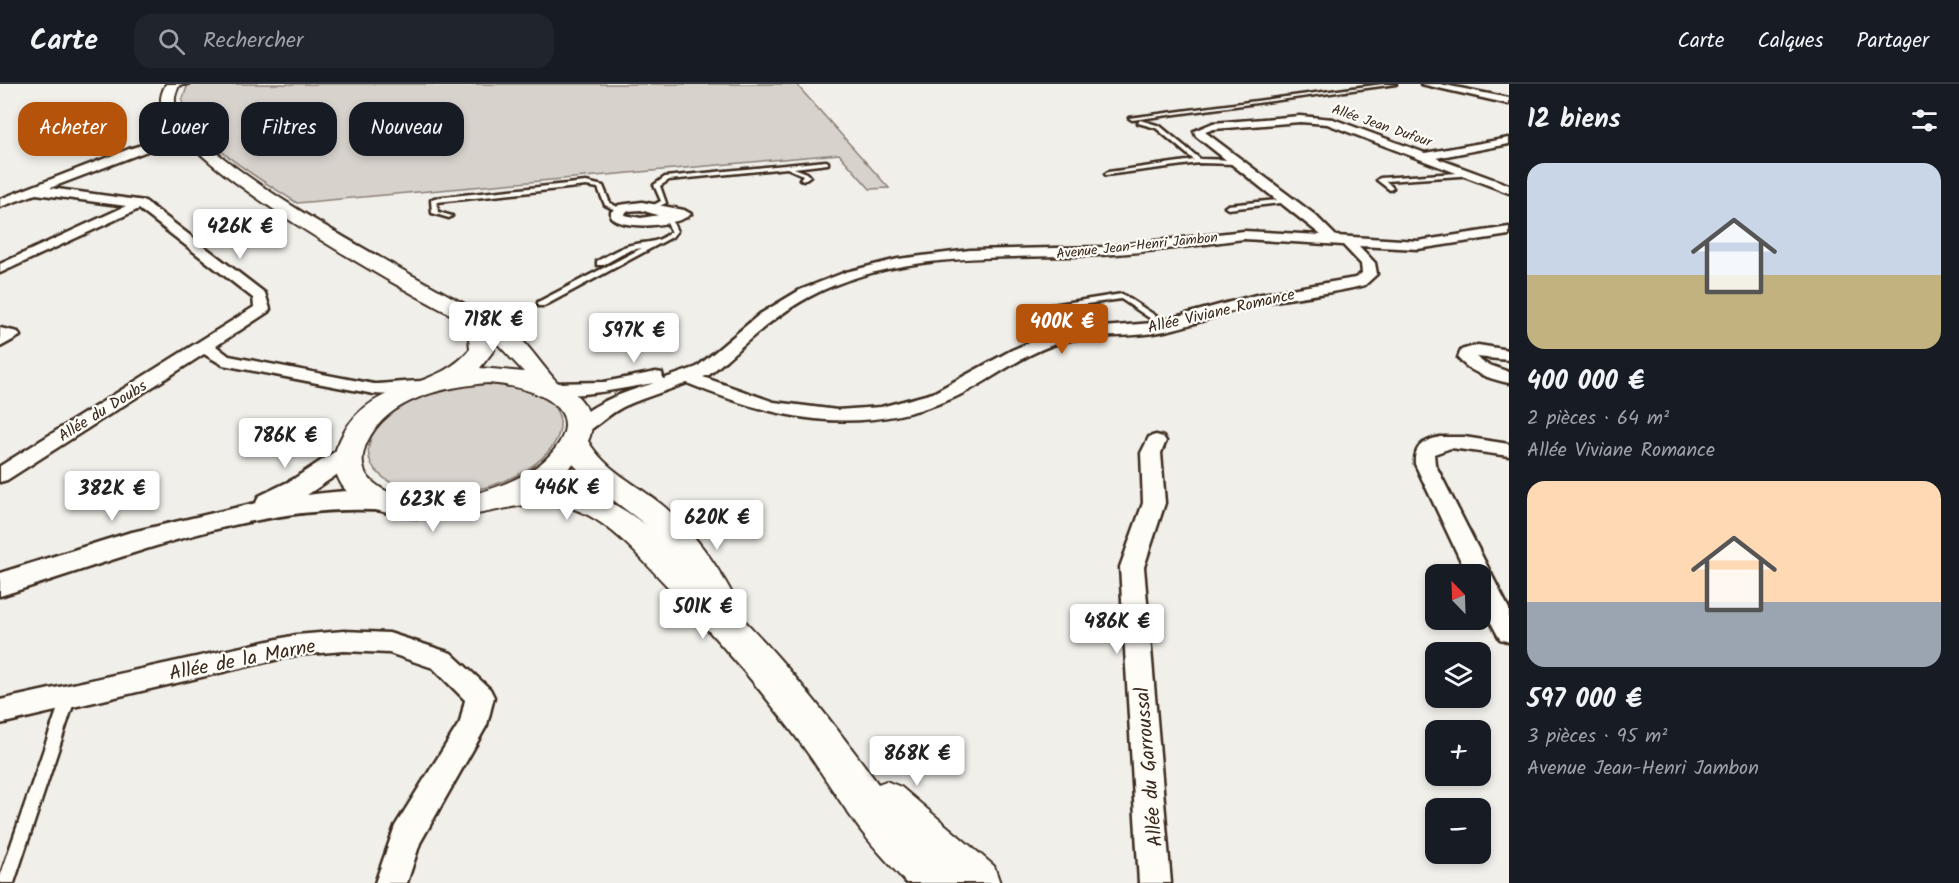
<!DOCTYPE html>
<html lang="fr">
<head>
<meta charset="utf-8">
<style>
  :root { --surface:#171b24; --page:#20242c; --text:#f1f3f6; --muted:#9ea1a6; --line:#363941; --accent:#b45309 }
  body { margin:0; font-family:Kalam,sans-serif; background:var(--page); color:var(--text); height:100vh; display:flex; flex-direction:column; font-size:22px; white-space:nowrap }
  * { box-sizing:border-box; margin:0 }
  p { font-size:20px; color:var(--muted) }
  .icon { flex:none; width:33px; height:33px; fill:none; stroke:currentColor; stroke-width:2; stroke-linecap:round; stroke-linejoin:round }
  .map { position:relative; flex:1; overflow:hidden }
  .side { display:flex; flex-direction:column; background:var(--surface); width:450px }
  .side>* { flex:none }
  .top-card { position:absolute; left:18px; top:18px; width:570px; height:54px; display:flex; gap:12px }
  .needle { width:39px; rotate:337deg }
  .buttons { position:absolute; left:1425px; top:480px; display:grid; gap:12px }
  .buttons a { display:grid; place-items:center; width:66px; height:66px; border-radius:12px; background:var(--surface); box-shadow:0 3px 9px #0003; font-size:30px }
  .price { position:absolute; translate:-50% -51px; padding:0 14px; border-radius:6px; background:#fff; color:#222; font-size:20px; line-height:39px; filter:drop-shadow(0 2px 3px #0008) }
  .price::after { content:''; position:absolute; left:50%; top:36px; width:18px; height:14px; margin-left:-9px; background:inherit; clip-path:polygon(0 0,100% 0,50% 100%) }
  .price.current { background:var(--accent); color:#fff }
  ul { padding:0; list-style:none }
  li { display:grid; align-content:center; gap:12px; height:318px; padding:0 18px }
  li span { display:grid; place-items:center; height:186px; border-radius:18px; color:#555 }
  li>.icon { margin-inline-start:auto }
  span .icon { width:108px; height:108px; fill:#fffc; stroke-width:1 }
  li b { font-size:26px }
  h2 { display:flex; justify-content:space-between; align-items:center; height:72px; padding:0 18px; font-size:26px }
  .chip { padding:0 21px; border-radius:18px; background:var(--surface); box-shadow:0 3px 9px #0003; font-size:21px; line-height:54px }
  .chip.current { background:var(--accent); color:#fff }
  header { display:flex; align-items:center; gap:36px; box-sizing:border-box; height:84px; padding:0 30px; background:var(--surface); border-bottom:2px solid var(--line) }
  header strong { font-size:28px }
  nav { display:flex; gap:33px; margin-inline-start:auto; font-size:21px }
  .search { width:420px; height:54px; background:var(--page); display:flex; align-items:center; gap:15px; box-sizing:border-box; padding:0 21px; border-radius:18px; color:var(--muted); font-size:22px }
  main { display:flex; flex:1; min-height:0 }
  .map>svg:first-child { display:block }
  .green { fill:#d7d2cc; stroke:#897e75; stroke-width:1.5 }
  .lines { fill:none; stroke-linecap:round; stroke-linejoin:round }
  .service-casing { stroke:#3b2a1e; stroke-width:5 }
  .minor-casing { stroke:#3b2a1e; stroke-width:5 }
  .tertiary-casing { stroke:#3b2a1e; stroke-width:5 }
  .secondary-casing { stroke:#3b2a1e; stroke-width:4 }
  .service { fill:#fdfcf7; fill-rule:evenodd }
  .minor { fill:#fdfcf7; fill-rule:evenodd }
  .tertiary { fill:#fdfcf7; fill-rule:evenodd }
  .secondary { fill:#fdfcf7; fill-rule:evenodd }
  .labels { text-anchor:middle; stroke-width:4.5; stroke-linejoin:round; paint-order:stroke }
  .far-street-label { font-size:14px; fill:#3b2a1e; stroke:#fdfcf7 }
  .street-label { font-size:16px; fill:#3b2a1e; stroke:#fdfcf7 }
  .near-street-label { font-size:20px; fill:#3b2a1e; stroke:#fdfcf7 }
</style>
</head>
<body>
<header>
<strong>Carte</strong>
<div class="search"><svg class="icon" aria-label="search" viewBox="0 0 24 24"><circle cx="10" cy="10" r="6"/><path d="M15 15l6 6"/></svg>Rechercher</div>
<nav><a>Carte</a><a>Calques</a><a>Partager</a></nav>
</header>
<main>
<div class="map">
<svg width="1509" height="799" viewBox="0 0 1509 799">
  <rect width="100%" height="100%" fill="#f1efea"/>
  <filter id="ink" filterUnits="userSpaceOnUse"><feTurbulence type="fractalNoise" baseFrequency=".0167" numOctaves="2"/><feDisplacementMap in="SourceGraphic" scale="12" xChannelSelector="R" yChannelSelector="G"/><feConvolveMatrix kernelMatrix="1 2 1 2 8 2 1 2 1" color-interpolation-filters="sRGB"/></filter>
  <g filter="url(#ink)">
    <path class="green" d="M 188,0 L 796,0 L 889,104 L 870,105 L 839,70 L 297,119 C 256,92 202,64 182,17 Z
      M 473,299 C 601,299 576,383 475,406 C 459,409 438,413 421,409 C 347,393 356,342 417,314 C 435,305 454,302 473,299 Z"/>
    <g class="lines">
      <defs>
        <path id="service" d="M 170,0 L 188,0 L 172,2 Z
          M 1383,0 L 1396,0 L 1132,36 L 1129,34 Z
          M 1140,36 L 1160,42 L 1200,75 L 1235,76 L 1238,78 L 1235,80 L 1199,79 L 1106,91 L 1105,90 L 1108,88 L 1194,76 L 1156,44 L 1138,39 Z
          M 826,77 L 828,78 L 828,80 L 794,84 L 807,89 L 810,92 L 803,97 L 800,95 L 803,91 L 787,84 L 669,96 L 660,102 L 666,119 L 653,125 L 648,124 L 661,117 L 654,101 L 665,93 Z
          M 1473,88 L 1476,90 L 1475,91 L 1386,97 L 1393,104 L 1390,106 L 1377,96 L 1380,94 Z
          M 586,98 L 603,102 L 610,119 L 621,125 L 621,127 L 617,127 L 605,121 L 598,104 L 586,102 L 437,118 L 438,128 L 452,132 L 449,134 L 432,129 L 431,116 L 434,114 Z
          M 1287,115 L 1289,116 L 1289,118 L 1228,125 L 1225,123 L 1228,121 Z
          M 667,131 L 670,133 L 677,147 L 672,153 L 544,222 L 538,222 L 538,218 L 642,164 L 630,166 L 603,181 L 597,181 L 597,177 C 607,172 617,165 627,162 C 643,157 659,161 671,147 L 664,133 Z
          M 1122,210 L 1170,241 L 1169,243 L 1163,243 L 1121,215 L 1039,227 L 1035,225 L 1039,223 Z
          M 69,606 L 74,608 L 76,612 L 14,799 L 0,799 L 0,793 L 62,612 L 64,608 Z"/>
        <path id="minor" d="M 1421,0 L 1440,0 L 1509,14 L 1509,20 Z
          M 1300,32 L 1333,35 L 1425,69 L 1509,54 L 1509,60 L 1436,74 L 1509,101 L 1509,109 L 1327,40 L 1300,38 L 1214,45 L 1205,48 L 1315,131 L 1336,152 L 1418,157 L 1509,143 L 1509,151 L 1418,165 L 1359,162 L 1375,179 L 1377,190 L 1365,201 C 1330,210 1294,213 1258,220 C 1223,228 1189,244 1153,249 C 1122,254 1089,250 1059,259 C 1018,271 985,302 946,317 C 854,353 775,335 687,299 C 666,307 645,313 625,322 C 609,329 592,348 578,352 L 568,346 C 587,319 624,309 654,299 C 635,302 555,320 544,304 L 553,299 L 604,298 L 656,288 L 662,289 L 663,295 L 697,283 L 760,230 L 800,206 L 846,188 L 898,175 L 970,166 L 1102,163 L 1244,147 L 1321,151 L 1196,52 L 1194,47 L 1213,39 ZM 1244,155 L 1343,161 L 1361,180 L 1362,189 L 1355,194 L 1256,211 L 1153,239 L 1077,245 L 1047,251 L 1012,266 L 933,309 L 881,323 L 837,326 L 774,318 L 703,293 L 709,291 C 741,263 772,233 809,213 C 897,166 1003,175 1099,171 C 1147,169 1196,161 1244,155 Z
          M 183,48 L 192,50 L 50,104 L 145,117 L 265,209 L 270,225 L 268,228 L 216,262 L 229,272 L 374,300 C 388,300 431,293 437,301 C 429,312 388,311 374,310 L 223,281 L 204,270 L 7,396 L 0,398 L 0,382 L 254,223 L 253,214 L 139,125 L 0,189 L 0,180 L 126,122 L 36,110 L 0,123 L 0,115 L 129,65 Z
          M 642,118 L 684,126 L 691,130 C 678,142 624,147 611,133 L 611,128 L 619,121 ZM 641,126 L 657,131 L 659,131 L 641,134 L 624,131 L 627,127 Z
          M 0,244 L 18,248 L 20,252 L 0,263 Z
          M 1478,261 L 1509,266 L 1509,276 L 1476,273 L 1484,279 L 1509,288 L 1509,299 C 1491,295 1470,289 1458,274 L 1461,266 Z
          M 1156,351 L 1163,353 L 1166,357 L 1161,369 L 1165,419 L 1144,483 L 1171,799 L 1139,799 L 1120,483 L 1143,419 L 1141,369 L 1149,353 Z
          M 1440,353 L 1464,353 L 1509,360 L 1509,372 L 1451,364 L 1434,370 L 1435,380 L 1509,525 L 1509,558 L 1500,555 C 1486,529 1480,521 1480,490 L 1467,490 L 1415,380 C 1414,362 1423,357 1440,353 Z
          M 344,547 L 389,549 L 451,569 L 490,605 L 494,613 L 487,641 L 420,759 L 407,799 L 375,799 L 395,742 L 460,638 L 465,616 L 433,584 L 389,569 L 344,567 L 296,571 L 0,640 L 0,616 L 296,551 Z"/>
        <path id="tertiary" d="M 348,363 L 357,365 L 361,371 L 357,377 L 307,411 C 336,407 369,404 398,412 L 402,418 L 398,424 L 388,427 C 256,417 124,475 0,512 L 0,489 L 128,449 L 256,419 L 259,412 L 292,396 L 339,365 Z"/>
        <path id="secondary" d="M 166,0 L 180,0 C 176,7 173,15 176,22 C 198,80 400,184 459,217 C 474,225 490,230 504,240 C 526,256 538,277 556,297 C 559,300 563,301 567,304 C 585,315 598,337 588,357 C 606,387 635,399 661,420 C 691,444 715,478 733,511 L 728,520 C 784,575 832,637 878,700 L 886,697 L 901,703 L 994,782 L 1000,799 L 906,799 C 890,780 871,761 856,740 C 837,714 821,687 802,661 C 761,605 716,553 668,503 C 643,477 618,446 586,430 C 570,422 552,419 534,420 C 509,422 484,430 459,433 C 419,438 345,433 335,384 C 332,372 337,362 342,352 C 371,294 437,308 470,265 L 469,254 L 452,231 C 390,199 183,83 162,22 C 159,14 163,6 166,0 ZM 493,255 L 524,288 L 480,284 L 494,266 ZM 488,299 C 529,302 597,322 548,373 C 514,408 406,438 368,393 C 360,383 362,369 367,358 C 388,314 444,303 488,299 ZM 573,380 L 592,400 L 646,441 C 616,420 589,403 551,401 Z"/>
      </defs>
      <use href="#service" class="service-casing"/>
      <use href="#minor" class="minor-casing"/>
      <use href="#tertiary" class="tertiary-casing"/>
      <use href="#secondary" class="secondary-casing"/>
      <use href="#service" class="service"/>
      <use href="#minor" class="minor"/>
      <use href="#tertiary" class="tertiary"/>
      <use href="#secondary" class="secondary"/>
    </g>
  </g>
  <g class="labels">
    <g class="far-street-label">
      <text transform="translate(1382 41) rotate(19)" y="5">Allée Jean Dufour</text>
      <text transform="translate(1137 161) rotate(-6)" y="5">Avenue Jean-Henri Jambon</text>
    </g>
    <g class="street-label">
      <text transform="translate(1221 226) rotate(-13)" y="6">Allée Viviane Romance</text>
      <text transform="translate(102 326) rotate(-32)" y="6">Allée du Doubs</text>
    </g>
    <g class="near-street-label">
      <text transform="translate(242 575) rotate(-11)" y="7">Allée de la Marne</text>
      <text transform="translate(1148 683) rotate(-95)" y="7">Allée du Garroussal</text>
    </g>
  </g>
</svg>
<div class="buttons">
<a><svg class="needle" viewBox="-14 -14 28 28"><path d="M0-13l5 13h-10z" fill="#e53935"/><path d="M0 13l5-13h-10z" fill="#9ea1a6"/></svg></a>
<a><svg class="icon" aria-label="layers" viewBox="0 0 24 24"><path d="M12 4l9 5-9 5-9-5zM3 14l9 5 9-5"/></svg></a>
<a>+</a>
<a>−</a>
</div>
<b class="price" style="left:240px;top:176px">426K €</b>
<b class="price" style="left:493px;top:269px">718K €</b>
<b class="price current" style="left:1062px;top:271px">400K €</b>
<b class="price" style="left:634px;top:280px">597K €</b>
<b class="price" style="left:285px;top:385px">786K €</b>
<b class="price" style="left:567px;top:437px">446K €</b>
<b class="price" style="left:112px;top:438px">382K €</b>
<b class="price" style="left:433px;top:449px">623K €</b>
<b class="price" style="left:717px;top:467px">620K €</b>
<b class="price" style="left:703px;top:556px">501K €</b>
<b class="price" style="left:1117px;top:571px">486K €</b>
<b class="price" style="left:917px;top:703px">868K €</b>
<div class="top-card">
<a class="chip current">Acheter</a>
<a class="chip">Louer</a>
<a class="chip">Filtres</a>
<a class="chip">Nouveau</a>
</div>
</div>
<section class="side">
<h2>12 biens<svg class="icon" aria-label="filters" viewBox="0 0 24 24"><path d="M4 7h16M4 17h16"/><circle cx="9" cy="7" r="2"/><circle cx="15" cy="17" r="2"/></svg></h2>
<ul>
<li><span style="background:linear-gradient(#c9d6e8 60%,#c2b280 0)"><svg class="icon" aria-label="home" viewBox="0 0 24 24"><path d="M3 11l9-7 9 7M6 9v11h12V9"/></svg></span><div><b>400 000 €</b><p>2 pièces · 64 m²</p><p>Allée Viviane Romance</p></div></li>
<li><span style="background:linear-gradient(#ffd9b3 65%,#9aa5b1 0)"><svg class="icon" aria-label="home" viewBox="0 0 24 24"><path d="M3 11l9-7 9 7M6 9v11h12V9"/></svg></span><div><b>597 000 €</b><p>3 pièces · 95 m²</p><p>Avenue Jean-Henri Jambon</p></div></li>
</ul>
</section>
</main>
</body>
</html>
